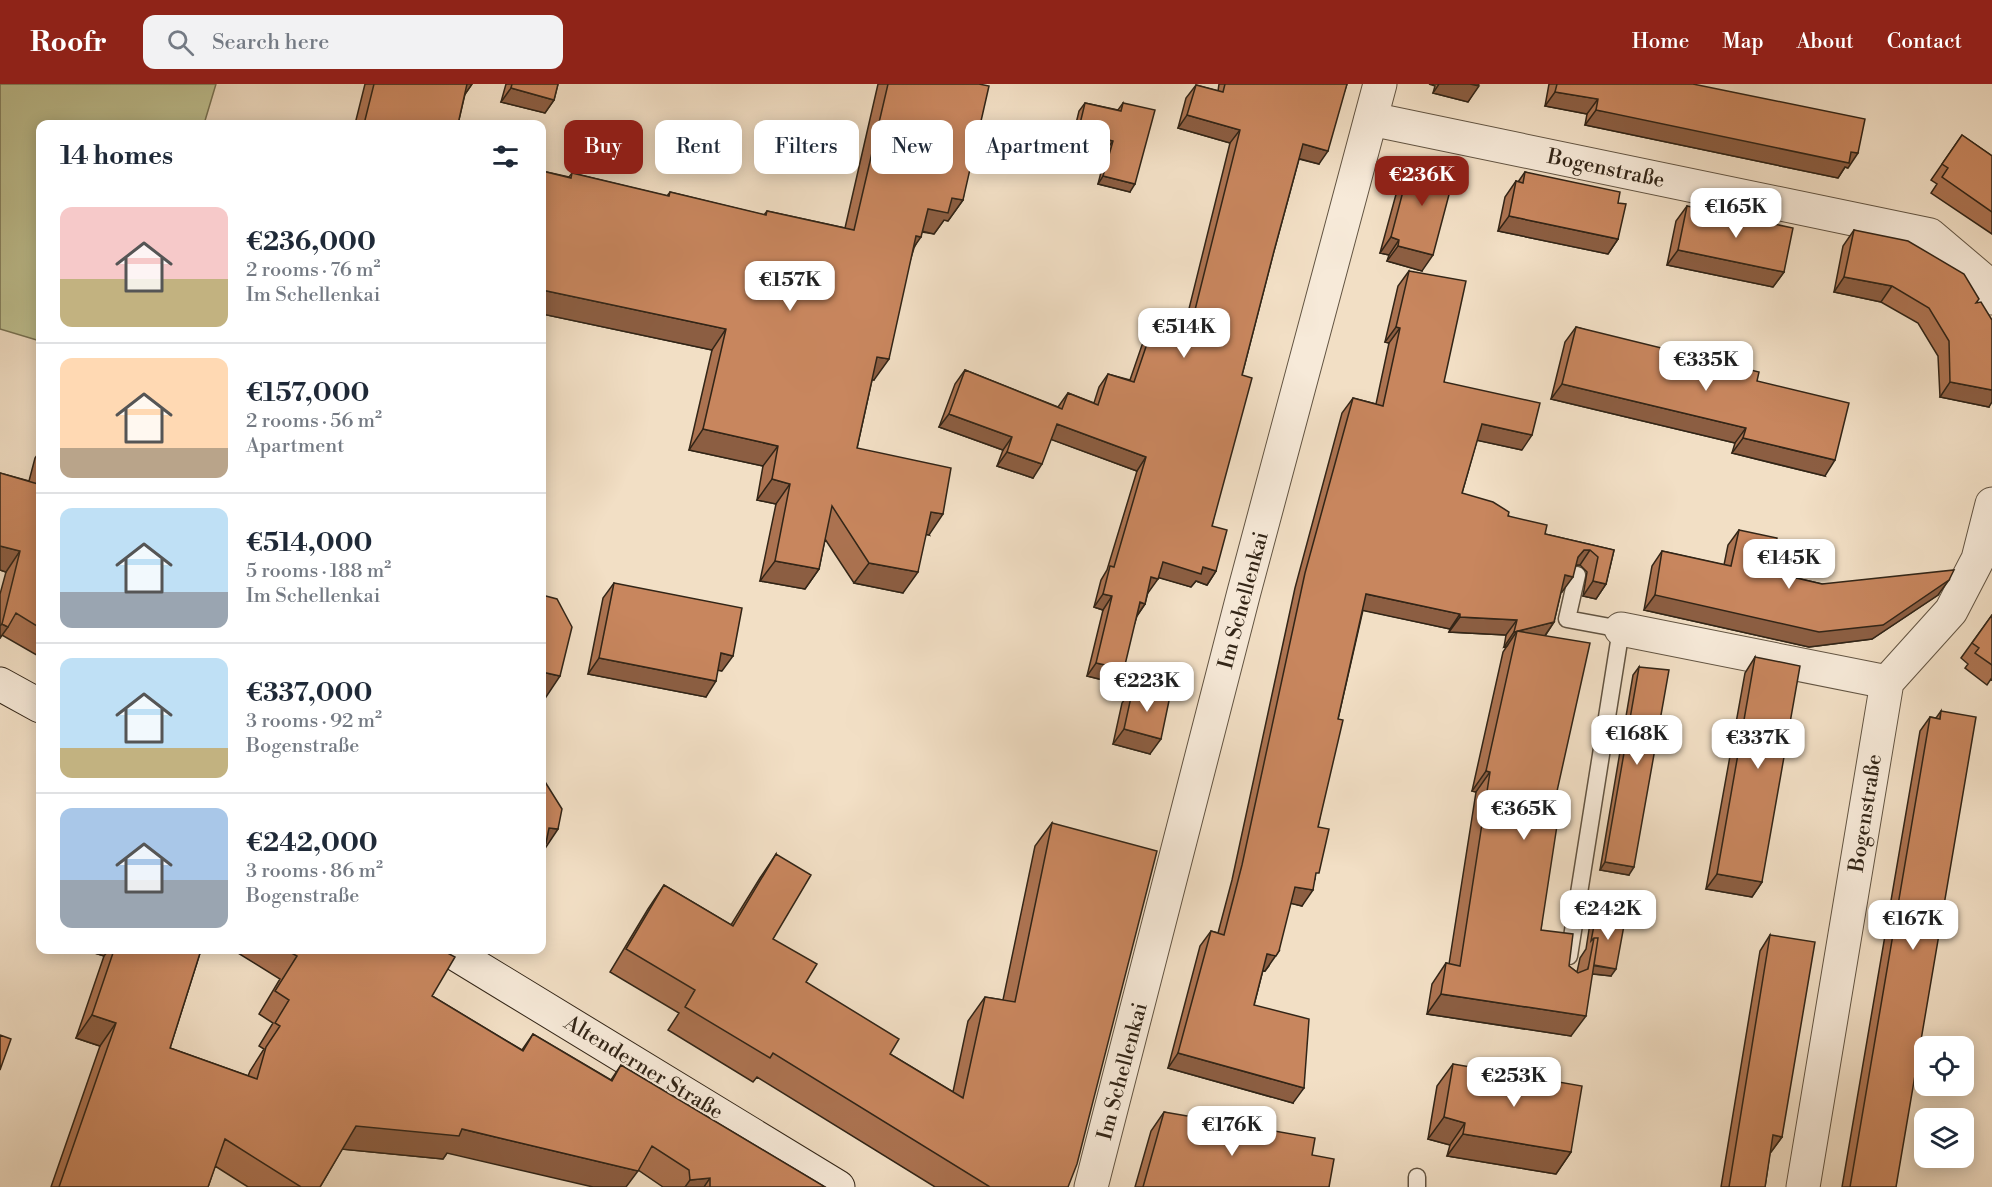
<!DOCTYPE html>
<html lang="en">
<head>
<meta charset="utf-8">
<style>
  :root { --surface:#fff; --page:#f2f2f3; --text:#1f2937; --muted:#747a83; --line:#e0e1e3; --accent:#8f2418 }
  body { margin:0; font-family:"Libre Bodoni",serif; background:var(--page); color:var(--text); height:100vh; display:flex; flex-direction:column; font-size:22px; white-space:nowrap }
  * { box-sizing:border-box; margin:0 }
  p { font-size:20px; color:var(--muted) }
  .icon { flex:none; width:33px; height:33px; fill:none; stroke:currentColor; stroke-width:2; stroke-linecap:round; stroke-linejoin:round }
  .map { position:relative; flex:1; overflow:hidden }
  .drawer { position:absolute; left:36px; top:36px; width:510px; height:834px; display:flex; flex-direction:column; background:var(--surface); border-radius:12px; box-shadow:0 3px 15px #0003 }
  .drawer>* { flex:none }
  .guide { position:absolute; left:564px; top:36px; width:570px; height:54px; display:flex; gap:12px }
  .fabs { position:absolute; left:1914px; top:952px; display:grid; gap:12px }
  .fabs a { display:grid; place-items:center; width:60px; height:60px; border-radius:12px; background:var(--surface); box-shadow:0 3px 15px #0003; font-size:30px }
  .price { position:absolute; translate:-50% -51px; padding:0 14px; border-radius:12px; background:#fff; color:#222; font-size:20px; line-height:39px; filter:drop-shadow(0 2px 3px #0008) }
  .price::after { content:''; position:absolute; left:50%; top:36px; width:18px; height:14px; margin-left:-9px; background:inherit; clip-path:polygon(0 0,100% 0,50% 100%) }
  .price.on { background:var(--accent); color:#fff }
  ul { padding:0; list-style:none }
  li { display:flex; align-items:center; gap:18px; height:150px; padding:0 24px }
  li+li { border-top:2px solid var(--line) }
  li span { display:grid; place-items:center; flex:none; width:168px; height:120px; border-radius:12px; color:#555 }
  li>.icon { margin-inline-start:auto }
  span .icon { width:72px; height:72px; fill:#fffc; stroke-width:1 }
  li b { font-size:26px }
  h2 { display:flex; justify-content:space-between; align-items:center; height:72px; padding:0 24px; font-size:26px }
  .chip { padding:0 21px; border-radius:12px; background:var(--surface); box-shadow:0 3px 15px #0003; font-size:21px; line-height:54px }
  .chip.on { background:var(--accent); color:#fff }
  header { display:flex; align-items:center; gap:36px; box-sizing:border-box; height:84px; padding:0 30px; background:var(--accent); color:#fff }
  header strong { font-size:28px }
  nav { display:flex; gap:33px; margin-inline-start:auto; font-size:21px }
  .search { width:420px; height:54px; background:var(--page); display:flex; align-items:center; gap:15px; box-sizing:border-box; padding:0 21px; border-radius:12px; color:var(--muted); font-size:22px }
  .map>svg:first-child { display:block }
  .green { fill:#bfc191; stroke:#787354; stroke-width:1.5 }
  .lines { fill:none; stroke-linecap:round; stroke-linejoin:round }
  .service-casing { stroke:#625442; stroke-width:19 }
  .minor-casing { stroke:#625442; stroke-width:35 }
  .tertiary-casing { stroke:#625442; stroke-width:35 }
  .secondary-casing { stroke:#322517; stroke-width:35 }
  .service { stroke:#f7ead9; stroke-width:16 }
  .minor { stroke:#f7ead9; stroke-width:33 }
  .tertiary { stroke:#f7ead9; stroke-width:33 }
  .secondary { stroke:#f7ead9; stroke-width:33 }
  .wall { fill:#ac7351; stroke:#322517; stroke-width:1.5 }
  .shaded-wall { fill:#8c5e42; stroke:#322517; stroke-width:1.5 }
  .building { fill:#c8865e; stroke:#322517; stroke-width:1.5 }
  .labels { text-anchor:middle; stroke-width:4.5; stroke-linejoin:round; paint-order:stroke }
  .street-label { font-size:21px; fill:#322517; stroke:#f7ead9 }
</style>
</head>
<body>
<header>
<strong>Roofr</strong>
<div class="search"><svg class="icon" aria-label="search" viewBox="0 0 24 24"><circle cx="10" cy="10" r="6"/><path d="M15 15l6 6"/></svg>Search here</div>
<nav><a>Home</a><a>Map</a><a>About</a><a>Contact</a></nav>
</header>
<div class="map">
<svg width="1992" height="1103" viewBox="0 0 1992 1103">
  <rect width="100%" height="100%" fill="#f2dfc5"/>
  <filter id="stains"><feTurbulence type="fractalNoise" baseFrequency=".00333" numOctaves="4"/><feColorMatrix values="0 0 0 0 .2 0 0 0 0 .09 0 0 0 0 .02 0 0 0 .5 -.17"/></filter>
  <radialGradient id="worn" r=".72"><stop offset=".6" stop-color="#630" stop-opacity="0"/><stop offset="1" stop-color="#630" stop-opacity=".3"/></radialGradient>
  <path class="green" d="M 0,0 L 216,0 L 204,40 L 40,40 L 40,257 L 0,245 Z"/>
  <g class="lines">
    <defs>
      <path id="service" d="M 1569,872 L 1621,545 L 1567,535 L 1577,491
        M 1417,1103 L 1417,1093"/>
      <path id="minor" d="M 1371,35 L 1930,151 L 1983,196 L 1992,214
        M 1621,545 L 1887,598
        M 1803,1103 L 1887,598 L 1951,527 L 1978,475 L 1992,420"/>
      <path id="tertiary" d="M 1091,1103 L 1244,508 L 1380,0"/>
      <path id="secondary" d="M 0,600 L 40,622
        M 449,866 L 838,1103"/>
    </defs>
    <use href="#service" class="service-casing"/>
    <use href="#minor" class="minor-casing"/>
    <use href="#tertiary" class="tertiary-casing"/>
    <use href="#secondary" class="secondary-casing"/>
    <use href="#service" class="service"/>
    <use href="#minor" class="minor"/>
    <use href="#tertiary" class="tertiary"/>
    <use href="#secondary" class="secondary"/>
  </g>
  <path class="wall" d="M 365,0 L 472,0 L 465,10 L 458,40 L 355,40 Z
    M 506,0 L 558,0 L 554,16 L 545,29 L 501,18 Z
    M 878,0 L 979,0 L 963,116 L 948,137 L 944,136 L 934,150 L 922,148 L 914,164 L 874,296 L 872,296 L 857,364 L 929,451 L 926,450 L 903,509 L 854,499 L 825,455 L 819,485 L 805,505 L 760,497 L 776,420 L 757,416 L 763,382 L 689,366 L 712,266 L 542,230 L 542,87 L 569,93 L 572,89 L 667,112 L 670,108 L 764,131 L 767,127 L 845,144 Z
    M 1219,0 L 1347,0 L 1319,80 L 1299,75 L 1274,167 L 1242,291 L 1212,442 L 1216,487 L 1207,501 L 1196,497 L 1191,503 L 1158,493 L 1148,508 L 1145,520 L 1137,532 L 1115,599 L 1087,592 L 1103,526 L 1094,523 L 1101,496 L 1107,486 L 1137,387 L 1051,355 L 1033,394 L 997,382 L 1003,366 L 939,343 L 955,300 L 965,286 L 1058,323 L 1068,309 L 1094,319 L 1099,303 L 1108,290 L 1130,296 L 1142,261 L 1151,248 L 1174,256 L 1175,250 L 1184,236 L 1186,237 L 1230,59 L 1178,44 L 1186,14 L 1196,1 L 1218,7 Z
    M 1429,0 L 1479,0 L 1468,18 L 1433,9 L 1435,2 Z
    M 1549,0 L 1693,0 L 1848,84 L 1845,83 L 1838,94 L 1585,41 L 1587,30 L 1545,22 Z
    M 1085,19 L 1118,26 L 1123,19 L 1130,108 L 1098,100 L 1107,65 L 1072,56 L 1079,27 Z
    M 1962,51 L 1992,72 L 1992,150 L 1931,109 L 1937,100 L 1931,96 Z
    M 1411,77 L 1422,187 L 1387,177 L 1389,171 L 1380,169 L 1401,92 Z
    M 1525,88 L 1618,119 L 1618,155 L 1608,170 L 1498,147 L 1505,113 L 1516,97 L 1518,98 Z
    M 1687,122 L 1784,188 L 1773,203 L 1667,181 L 1676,137 Z
    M 1854,146 L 1976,219 L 1989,323 L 1940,313 L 1938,272 L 1918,239 L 1881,218 L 1834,208 L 1843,162 Z
    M 1409,187 L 1444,298 L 1522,366 L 1477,356 L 1462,409 L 1545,450 L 1614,466 L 1606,500 L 1596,515 L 1583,512 L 1587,488 L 1580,481 L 1576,481 L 1562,508 L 1561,508 L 1554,538 L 1545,552 L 1551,734 L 1541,846 L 1569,882 L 1577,888 L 1580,874 L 1586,865 L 1590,839 L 1596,831 L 1611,892 L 1592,890 L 1571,952 L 1427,930 L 1432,900 L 1446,879 L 1449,880 L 1476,708 L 1472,707 L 1503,568 L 1507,562 L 1504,563 L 1506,551 L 1449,548 L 1450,545 L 1363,526 L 1338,635 L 1318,743 L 1315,795 L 1302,822 L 1291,819 L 1269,882 L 1265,887 L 1263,886 L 1254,921 L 1293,1019 L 1168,984 L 1200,862 L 1211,847 L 1218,849 L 1232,796 L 1295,504 L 1342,329 L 1353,314 L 1376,320 L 1389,259 L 1385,258 L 1398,202 Z
    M 1576,243 L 1757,297 L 1825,392 L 1732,369 L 1735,359 L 1551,315 L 1565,258 Z
    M 40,367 L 40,573 L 2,551 L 0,554 L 0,510 L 6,488 L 0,486 L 0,389 L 29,397 L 35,374 Z
    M 1739,446 L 1770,488 L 1822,500 L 1938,511 L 1872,555 L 1809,563 L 1644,526 L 1652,482 L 1662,467 L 1724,481 L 1728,461 Z
    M 614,499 L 722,587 L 718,586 L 706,613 L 588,590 L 603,514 Z
    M 1992,531 L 1992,596 L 1991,595 L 1987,601 L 1965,584 L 1968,580 L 1961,574 Z
    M 1755,573 L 1762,798 L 1752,813 L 1706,805 L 1745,589 Z
    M 1639,583 L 1629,791 L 1600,786 L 1633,591 Z
    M 1133,604 L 1150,670 L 1113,660 L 1122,619 Z
    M 1941,627 L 1896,1103 L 1842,1103 L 1920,647 L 1930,633 L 1936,634 Z
    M 40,720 L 40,728 L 37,726 Z
    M 1052,739 L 1068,1103 L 935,1103 L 757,993 L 753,998 L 668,946 L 679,929 L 610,888 L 648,825 L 664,801 L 731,841 L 760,794 L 776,770 L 773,855 L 806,898 L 890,970 L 953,1008 L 968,937 L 985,913 L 1003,916 L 1035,762 Z
    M 1770,851 L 1782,1053 L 1771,1068 L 1770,1068 L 1765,1103 L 1721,1103 L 1760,867 Z
    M 85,866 L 201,866 L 170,964 L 248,992 L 250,987 L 264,965 L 259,962 L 273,939 L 259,930 L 280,895 L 233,866 L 442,866 L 432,912 L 522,966 L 533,950 L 611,996 L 621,981 L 825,1103 L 663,1103 L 638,1086 L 447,1069 L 443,1075 L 342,1065 L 320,1103 L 248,1103 L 215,1082 L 208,1103 L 51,1103 L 100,962 L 76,954 L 104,872 Z
    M 1453,980 L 1571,1068 L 1556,1090 L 1447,1072 L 1450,1061 L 1428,1055 L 1437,1002 Z
    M 1164,1028 L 1312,1071 L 1329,1103 L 1135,1103 L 1151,1047 Z"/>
  <path class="shaded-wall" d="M 466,0 L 472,0 L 459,19 Z
    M 1439,0 L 1470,0 L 1479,2 L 1468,18 L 1433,9 Z
    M 511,4 L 554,16 L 545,29 L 501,18 Z
    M 1555,8 L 1598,15 L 1587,30 L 1545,22 Z
    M 1596,26 L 1858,69 L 1848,84 L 1845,83 L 1838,94 L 1585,41 Z
    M 1187,31 L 1240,46 L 1230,59 L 1178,44 Z
    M 1078,48 L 1113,57 L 1107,65 L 1072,56 Z
    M 1303,60 L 1328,67 L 1319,80 L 1293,73 Z
    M 1103,92 L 1135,100 L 1130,108 L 1098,100 Z
    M 952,114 L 963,116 L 948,137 L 944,136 L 934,150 L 913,145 L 928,125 Z
    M 1509,132 L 1618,155 L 1608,170 L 1498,147 Z
    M 916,152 L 921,153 L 906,174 Z
    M 1391,153 L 1399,156 L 1389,171 L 1380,169 Z
    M 1398,162 L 1433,171 L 1422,187 L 1387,177 Z
    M 1678,166 L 1784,188 L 1773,203 L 1667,181 Z
    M 1844,193 L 1892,202 L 1881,218 L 1834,208 Z
    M 542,206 L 726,245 L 712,266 L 542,230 Z
    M 1396,243 L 1400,244 L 1389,259 L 1385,258 Z
    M 877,273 L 889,275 L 874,296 L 863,293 Z
    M 1950,298 L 1992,306 L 1992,318 L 1989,323 L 1940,313 Z
    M 1562,300 L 1746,344 L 1735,359 L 1551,315 Z
    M 949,330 L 1012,353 L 1003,366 L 939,343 Z
    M 1057,340 L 1146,373 L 1137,387 L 1047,354 Z
    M 1482,340 L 1532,351 L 1522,366 L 1471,355 Z
    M 703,345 L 778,362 L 763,382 L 689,366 Z
    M 1743,354 L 1835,376 L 1825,392 L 1732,369 Z
    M 1007,368 L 1042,380 L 1033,394 L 997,382 Z
    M 772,395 L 790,400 L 776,420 L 757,416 Z
    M 931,428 L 943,430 L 929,451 L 916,449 Z
    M 0,462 L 20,467 L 6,488 L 0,486 Z
    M 1584,466 L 1590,466 L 1580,481 L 1573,481 L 1578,473 Z
    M 775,477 L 819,485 L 805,505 L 760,497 Z
    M 1163,478 L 1203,483 L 1216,487 L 1207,501 L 1196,497 L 1191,503 L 1153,492 Z
    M 869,479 L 918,488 L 903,509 L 854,499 Z
    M 1565,491 L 1573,493 L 1562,508 L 1554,506 Z
    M 1151,493 L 1158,495 L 1148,509 L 1141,507 Z
    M 1949,496 L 1938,511 L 1872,555 L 1809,563 L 1644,526 L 1655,511 Z
    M 1593,497 L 1606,500 L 1596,515 L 1583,512 Z
    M 1103,510 L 1112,512 L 1103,526 L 1094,523 Z
    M 1366,510 L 1460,530 L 1450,545 L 1356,525 Z
    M 1140,518 L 1145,520 L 1136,533 Z
    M 1460,533 L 1517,536 L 1506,551 L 1449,548 Z
    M 1554,538 L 1544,553 L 1517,547 L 1507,562 L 1504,563 L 1514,548 Z
    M 2,540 L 8,543 L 0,554 L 0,542 Z
    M 721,569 L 733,572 L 722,587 L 711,585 Z
    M 599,574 L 716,597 L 706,613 L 588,590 Z
    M 1096,579 L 1124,585 L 1115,599 L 1087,592 Z
    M 542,588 L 560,592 L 542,619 Z
    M 1124,645 L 1161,655 L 1150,670 L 1113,660 Z
    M 1486,687 L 1490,688 L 1476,708 L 1472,707 Z
    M 549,744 L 558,745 L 542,769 L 542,756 Z
    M 1605,778 L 1634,783 L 1629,791 L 1600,786 Z
    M 1717,790 L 1762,798 L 1752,813 L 1706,805 Z
    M 1295,803 L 1313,806 L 1302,822 L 1285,818 Z
    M 85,866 L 109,866 L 104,872 Z
    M 1279,867 L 1265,887 L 1257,886 L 1267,870 Z
    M 1589,881 L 1616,885 L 1611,892 L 1585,889 L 1588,885 Z
    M 1441,910 L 1586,932 L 1571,952 L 1427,930 Z
    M 92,931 L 116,939 L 100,962 L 76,954 Z
    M 1178,969 L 1304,1004 L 1293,1019 L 1168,984 Z
    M 1444,1033 L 1465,1039 L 1450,1061 L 1428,1055 Z
    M 356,1042 L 462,1045 L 638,1087 L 626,1103 L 593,1103 L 447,1069 L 443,1075 L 340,1065 Z
    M 1463,1050 L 1571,1068 L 1556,1090 L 1447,1072 Z
    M 1773,1051 L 1782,1053 L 1771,1068 L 1762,1067 Z
    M 710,1094 L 704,1103 L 685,1103 L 690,1096 Z"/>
  <path class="building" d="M 374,0 L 467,0 L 458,40 L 364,40 Z
    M 512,0 L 558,0 L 554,16 L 511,4 Z
    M 888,0 L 979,0 L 989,2 L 963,116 L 952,114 L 948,129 L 928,125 L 921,153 L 916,152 L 889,275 L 877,273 L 857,364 L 951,384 L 943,430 L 931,428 L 918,488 L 869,479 L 832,422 L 819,485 L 775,477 L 790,400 L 772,395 L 778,362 L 703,345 L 726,245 L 542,206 L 542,87 L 571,94 L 572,89 L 669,112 L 670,108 L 766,131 L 767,127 L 854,146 Z
    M 1225,0 L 1347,0 L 1328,67 L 1303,60 L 1274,167 L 1242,291 L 1252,294 L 1212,442 L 1227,446 L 1216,487 L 1203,483 L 1201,490 L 1163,478 L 1158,495 L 1151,493 L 1145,520 L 1140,518 L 1124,585 L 1096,579 L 1112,512 L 1103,510 L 1110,482 L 1114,483 L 1146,373 L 1057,340 L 1042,380 L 1007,368 L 1012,353 L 949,330 L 965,286 L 1062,325 L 1068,309 L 1098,321 L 1108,290 L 1134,298 L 1151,248 L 1180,258 L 1184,236 L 1192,238 L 1240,46 L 1187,31 L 1196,1 L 1223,8 Z
    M 1557,0 L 1693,0 L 1865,35 L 1858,69 L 1851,68 L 1849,79 L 1596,26 L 1598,15 L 1555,8 Z
    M 1085,19 L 1121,27 L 1123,19 L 1155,26 L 1135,100 L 1103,92 L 1113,57 L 1078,48 Z
    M 1962,51 L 1992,72 L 1992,128 L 1942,93 L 1948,84 L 1942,80 Z
    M 1411,77 L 1455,88 L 1433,171 L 1398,162 L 1399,156 L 1391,153 Z
    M 1525,88 L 1620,108 L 1618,119 L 1626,120 L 1618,155 L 1509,132 L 1516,97 L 1523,99 Z
    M 1687,122 L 1793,144 L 1784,188 L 1678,166 Z
    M 1854,146 L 1908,157 L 1964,190 L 1979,215 L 1976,219 L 1981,218 L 1992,236 L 1992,306 L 1950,298 L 1949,257 L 1929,224 L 1892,202 L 1844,193 Z
    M 1409,187 L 1466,197 L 1444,298 L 1540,319 L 1532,351 L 1482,340 L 1462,409 L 1493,418 L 1509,428 L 1508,432 L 1547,441 L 1545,450 L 1614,466 L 1606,500 L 1593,497 L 1598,473 L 1590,466 L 1584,466 L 1578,473 L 1573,493 L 1565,491 L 1554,538 L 1514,548 L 1517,536 L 1460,533 L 1460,530 L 1366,510 L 1338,635 L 1343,636 L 1318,743 L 1329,745 L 1319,789 L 1316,789 L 1313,806 L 1295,803 L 1279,867 L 1276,872 L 1267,870 L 1254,921 L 1309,935 L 1304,1004 L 1178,969 L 1211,847 L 1224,851 L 1242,781 L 1305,489 L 1353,314 L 1383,322 L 1400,244 L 1396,243 Z
    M 1576,243 L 1759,288 L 1757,297 L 1849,319 L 1835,376 L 1743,354 L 1746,344 L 1562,300 Z
    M 0,389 L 38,400 L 40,389 L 40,544 L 16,529 L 8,543 L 2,540 L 20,467 L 0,462 Z
    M 1739,446 L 1777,454 L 1770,488 L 1822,500 L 1954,486 L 1949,496 L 1883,541 L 1819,548 L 1655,511 L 1662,467 L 1731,482 Z
    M 614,499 L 742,524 L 733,572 L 721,569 L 716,597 L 599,574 Z
    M 542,511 L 557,515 L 572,543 L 560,592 L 542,588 Z
    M 1992,531 L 1992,581 L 1975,569 L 1979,564 L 1972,559 Z
    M 1517,547 L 1590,559 L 1551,734 L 1558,735 L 1541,846 L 1573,850 L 1569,882 L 1578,889 L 1588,885 L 1594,854 L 1598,854 L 1586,932 L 1441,910 L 1446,879 L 1460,882 L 1490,688 L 1486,687 Z
    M 1755,573 L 1800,582 L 1762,798 L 1717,790 Z
    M 1639,583 L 1669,586 L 1634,783 L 1605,778 Z
    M 1133,604 L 1170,612 L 1161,655 L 1124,645 Z
    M 1941,627 L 1976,633 L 1896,1103 L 1850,1103 L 1930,633 L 1940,635 Z
    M 542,674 L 545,679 L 542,693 L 562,725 L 558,745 L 549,744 L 546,759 L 542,758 Z
    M 1052,739 L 1157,767 L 1077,1080 L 1068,1103 L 990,1103 L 773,969 L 770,974 L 685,923 L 695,906 L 626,865 L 664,801 L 733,842 L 776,770 L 811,791 L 773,855 L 817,880 L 806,898 L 899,955 L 890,970 L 963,1014 L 985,913 L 1015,918 Z
    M 1596,831 L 1625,836 L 1616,885 L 1594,881 L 1598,854 L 1594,854 L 1591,857 Z
    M 1770,851 L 1815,858 L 1782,1053 L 1773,1051 L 1765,1103 L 1729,1103 Z
    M 114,866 L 201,866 L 170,964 L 257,995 L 266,963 L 280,942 L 275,939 L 289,916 L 275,907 L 297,872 L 286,866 L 442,866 L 455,873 L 432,912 L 523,967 L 533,950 L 612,997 L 621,981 L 825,1103 L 710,1103 L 710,1094 L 690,1096 L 689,1086 L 652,1062 L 638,1087 L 462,1045 L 459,1052 L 356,1042 L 320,1103 L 301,1103 L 225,1055 L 208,1103 L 59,1103 L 116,939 L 92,931 Z
    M 0,951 L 11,955 L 0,986 Z
    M 1453,980 L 1582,1002 L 1571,1068 L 1463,1050 L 1465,1039 L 1444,1033 Z
    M 1164,1028 L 1315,1054 L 1312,1071 L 1334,1075 L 1329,1103 L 1143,1103 Z"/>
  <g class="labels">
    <g class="street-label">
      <text transform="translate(1606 84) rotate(12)" y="7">Bogenstraße</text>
      <text transform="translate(1243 516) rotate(-75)" y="7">Im Schellenkai</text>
      <text transform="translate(1865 729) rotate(-81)" y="7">Bogenstraße</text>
      <text transform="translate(644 983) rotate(31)" y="7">Altenderner Straße</text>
      <text transform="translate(1122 987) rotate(-75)" y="7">Im Schellenkai</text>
    </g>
  </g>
  <rect width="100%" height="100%" filter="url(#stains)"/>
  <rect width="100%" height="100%" fill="url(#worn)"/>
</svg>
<div class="fabs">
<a><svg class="icon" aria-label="locate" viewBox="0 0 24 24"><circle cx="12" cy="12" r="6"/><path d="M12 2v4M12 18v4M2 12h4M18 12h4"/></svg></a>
<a><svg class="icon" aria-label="layers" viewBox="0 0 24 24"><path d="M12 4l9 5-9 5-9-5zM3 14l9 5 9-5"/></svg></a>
</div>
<b class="price on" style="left:1422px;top:123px">€236K</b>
<b class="price" style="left:1736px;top:155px">€165K</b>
<b class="price" style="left:790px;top:228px">€157K</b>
<b class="price" style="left:1184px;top:275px">€514K</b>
<b class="price" style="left:1706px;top:308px">€335K</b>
<b class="price" style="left:1789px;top:506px">€145K</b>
<b class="price" style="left:1147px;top:629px">€223K</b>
<b class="price" style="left:1637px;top:682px">€168K</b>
<b class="price" style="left:1758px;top:686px">€337K</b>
<b class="price" style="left:1524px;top:757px">€365K</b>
<b class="price" style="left:1608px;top:857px">€242K</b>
<b class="price" style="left:1913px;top:867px">€167K</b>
<b class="price" style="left:1514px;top:1024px">€253K</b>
<b class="price" style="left:1232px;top:1073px">€176K</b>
<div class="guide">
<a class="chip on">Buy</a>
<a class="chip">Rent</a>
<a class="chip">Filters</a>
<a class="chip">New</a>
<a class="chip">Apartment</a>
</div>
<section class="drawer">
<h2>14 homes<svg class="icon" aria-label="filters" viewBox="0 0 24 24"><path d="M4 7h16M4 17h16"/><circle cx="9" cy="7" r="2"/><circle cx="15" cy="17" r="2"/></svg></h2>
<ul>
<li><span style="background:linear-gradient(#f6c9c9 60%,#c2b280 0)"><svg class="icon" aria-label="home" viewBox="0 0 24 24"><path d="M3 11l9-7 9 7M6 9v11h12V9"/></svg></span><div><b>€236,000</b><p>2 rooms · 76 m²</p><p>Im Schellenkai</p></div></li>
<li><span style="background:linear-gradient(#ffd9b3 75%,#b9a48a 0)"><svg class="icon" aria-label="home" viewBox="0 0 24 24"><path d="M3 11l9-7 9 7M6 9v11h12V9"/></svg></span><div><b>€157,000</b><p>2 rooms · 56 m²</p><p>Apartment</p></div></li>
<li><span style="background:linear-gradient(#bfe0f5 70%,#9aa5b1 0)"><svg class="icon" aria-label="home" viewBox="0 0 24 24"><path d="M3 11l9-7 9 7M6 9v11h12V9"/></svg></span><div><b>€514,000</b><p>5 rooms · 188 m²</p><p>Im Schellenkai</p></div></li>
<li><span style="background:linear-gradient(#bfe0f5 75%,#c2b280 0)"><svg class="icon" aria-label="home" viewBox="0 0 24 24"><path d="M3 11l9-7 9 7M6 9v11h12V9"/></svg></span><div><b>€337,000</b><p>3 rooms · 92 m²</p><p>Bogenstraße</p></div></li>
<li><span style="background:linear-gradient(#a9c7e8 60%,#9aa5b1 0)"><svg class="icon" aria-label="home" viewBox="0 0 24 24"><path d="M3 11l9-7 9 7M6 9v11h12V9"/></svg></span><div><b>€242,000</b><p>3 rooms · 86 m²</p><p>Bogenstraße</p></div></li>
</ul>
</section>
</div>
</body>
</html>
